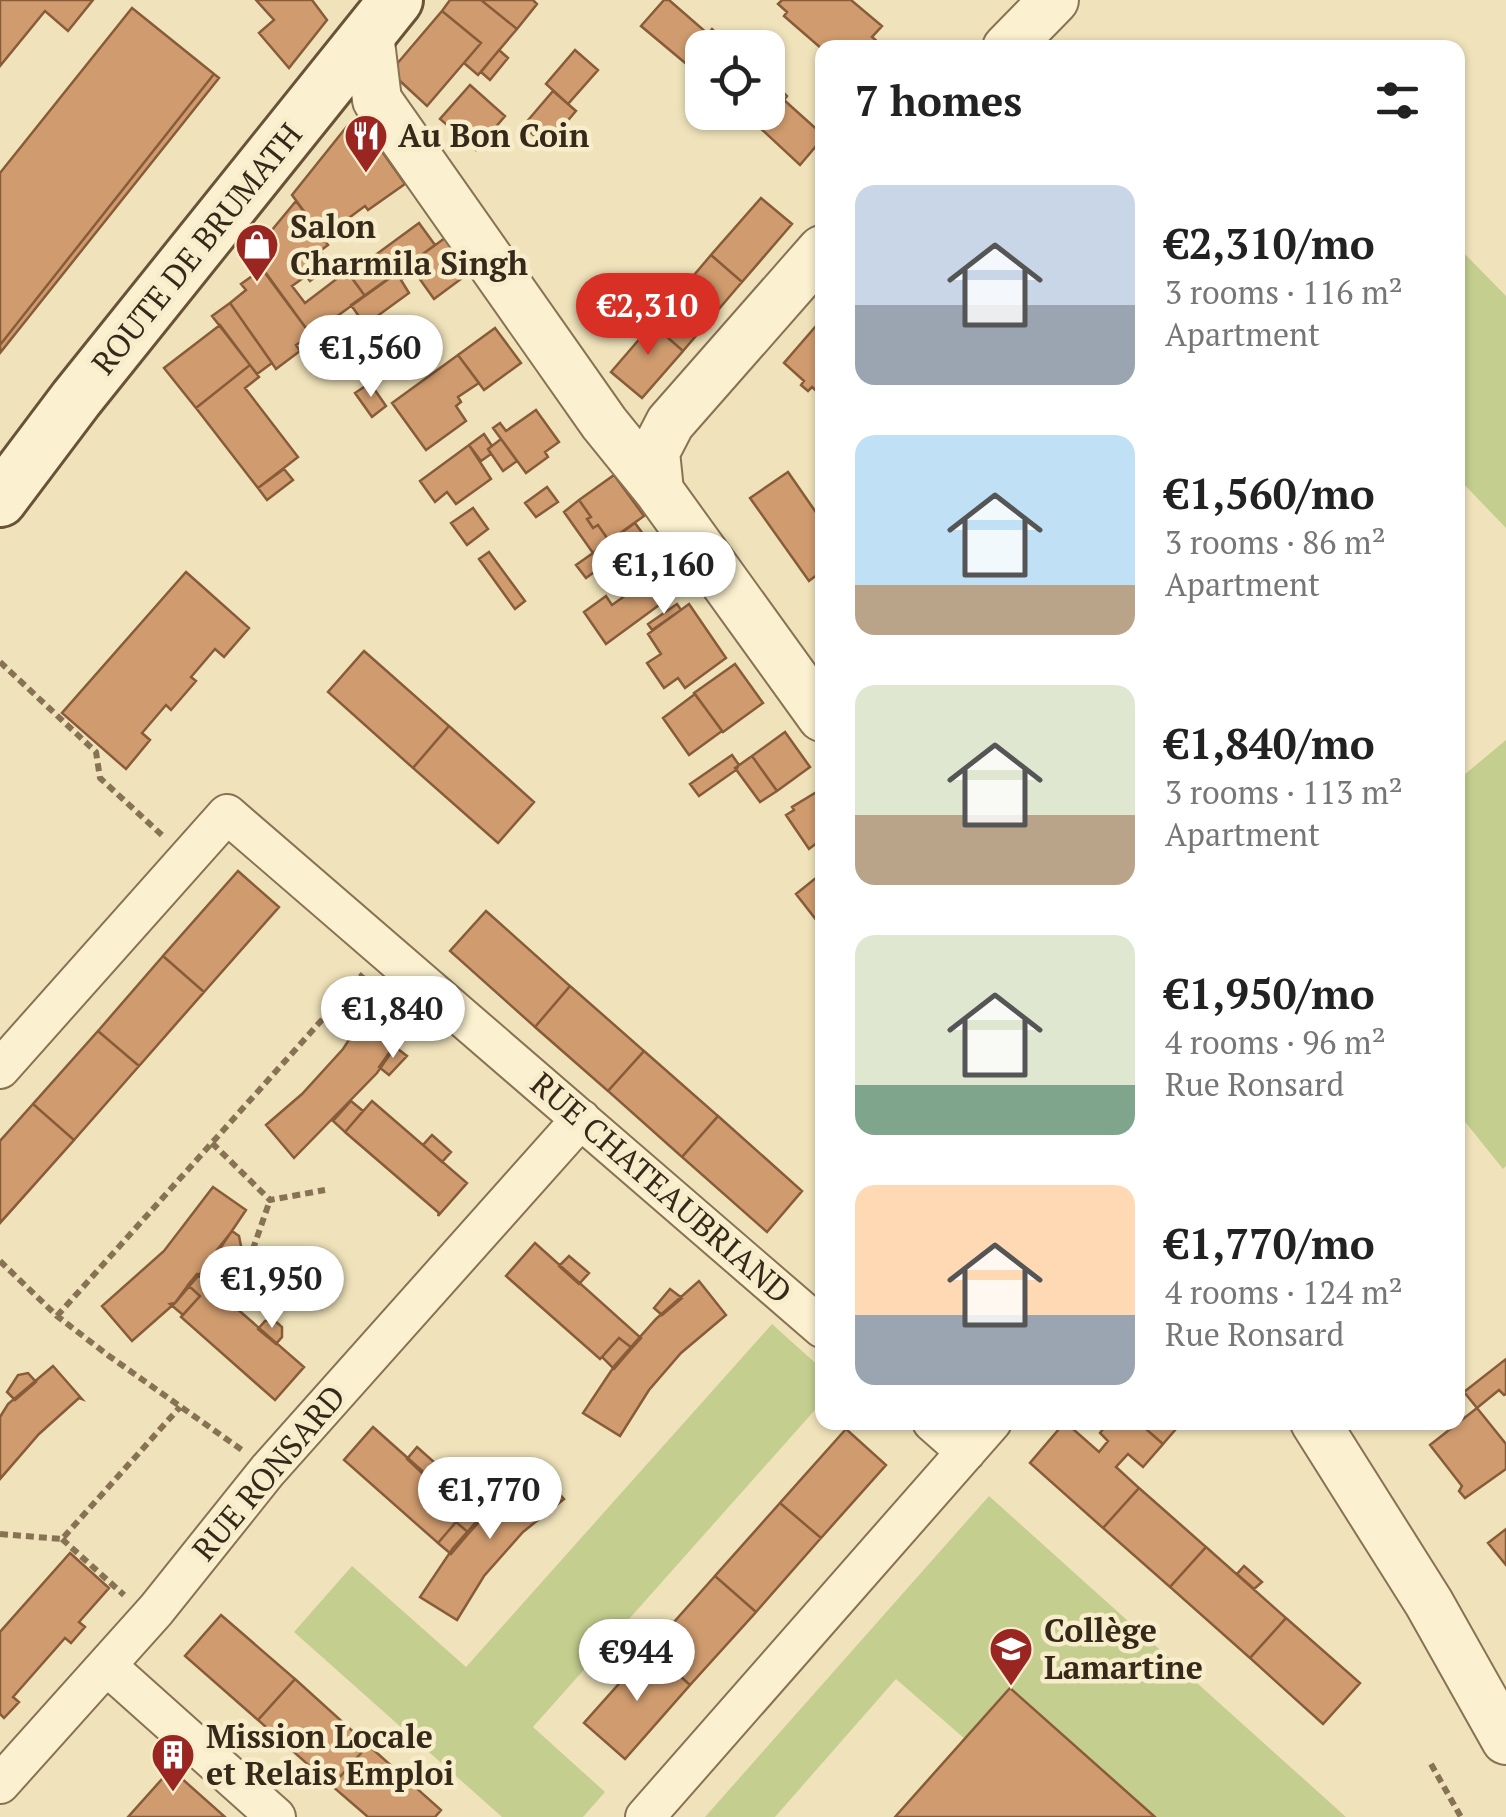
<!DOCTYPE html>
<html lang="en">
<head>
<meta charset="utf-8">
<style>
  :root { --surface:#fff; --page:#f2f2f2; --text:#222; --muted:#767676; --accent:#d93025 }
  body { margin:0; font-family:"PT Serif",serif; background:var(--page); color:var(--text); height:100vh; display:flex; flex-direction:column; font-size:38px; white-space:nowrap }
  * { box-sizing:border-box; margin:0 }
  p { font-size:32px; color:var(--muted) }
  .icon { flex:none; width:55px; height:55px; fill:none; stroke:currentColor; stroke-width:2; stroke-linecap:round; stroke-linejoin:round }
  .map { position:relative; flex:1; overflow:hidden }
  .details { position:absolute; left:815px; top:40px; width:650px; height:1390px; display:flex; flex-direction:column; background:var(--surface); border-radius:20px; box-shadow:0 2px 8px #0004 }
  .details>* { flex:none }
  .controls { position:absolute; left:685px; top:30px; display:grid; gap:20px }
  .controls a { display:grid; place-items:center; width:100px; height:100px; border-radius:20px; background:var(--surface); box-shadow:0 2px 8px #0004; font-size:50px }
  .price { position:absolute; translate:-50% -85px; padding:0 22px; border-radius:35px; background:#fff; color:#222; font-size:32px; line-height:65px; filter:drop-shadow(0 2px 5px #0008) }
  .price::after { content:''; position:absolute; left:50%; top:60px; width:30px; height:22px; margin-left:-15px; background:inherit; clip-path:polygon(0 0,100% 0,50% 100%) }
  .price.current { background:var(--accent); color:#fff }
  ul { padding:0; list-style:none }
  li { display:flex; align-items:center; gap:30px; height:250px; padding:0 40px }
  li span { display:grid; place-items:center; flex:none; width:280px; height:200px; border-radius:20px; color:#555 }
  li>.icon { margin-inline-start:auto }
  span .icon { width:120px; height:120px; fill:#fffc; stroke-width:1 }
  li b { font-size:42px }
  h2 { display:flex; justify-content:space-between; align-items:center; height:120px; padding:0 40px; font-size:42px }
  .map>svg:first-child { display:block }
  .green { fill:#c4ce8f }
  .building { fill:#d09c6f; stroke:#885c39; stroke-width:2.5 }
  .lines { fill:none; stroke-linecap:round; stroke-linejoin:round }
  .minor-casing { stroke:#887254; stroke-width:42 }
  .tertiary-casing { stroke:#887254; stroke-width:52 }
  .secondary-casing { stroke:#695338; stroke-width:58 }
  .path { stroke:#887254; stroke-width:6; stroke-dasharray:8 5; stroke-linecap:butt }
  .minor { stroke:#fbf0cf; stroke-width:38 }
  .tertiary { stroke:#fbf0cf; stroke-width:48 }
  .secondary { stroke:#fbf0cf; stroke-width:52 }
  .labels { text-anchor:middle; stroke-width:9; stroke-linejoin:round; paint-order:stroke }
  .poi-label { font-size:32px; font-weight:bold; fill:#36291a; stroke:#f7edcb; text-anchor:start }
  .street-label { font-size:32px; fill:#36291a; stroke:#f7edcb }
</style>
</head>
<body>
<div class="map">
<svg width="1506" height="1817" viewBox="0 0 1506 1817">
  <rect width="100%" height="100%" fill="#f0e3bb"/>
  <path class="green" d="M 1458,247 L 1506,296 L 1506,528 L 1458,478 Z
    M 1506,740 L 1506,1166 L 1503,1169 L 1458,1113 L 1458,780 Z
    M 772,1324 L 822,1369 L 822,1402 L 533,1727 L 605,1792 L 583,1817 L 502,1817 L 294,1632 L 352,1566 L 466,1667 Z
    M 989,1496 L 1346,1817 L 1155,1817 L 1010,1688 L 965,1739 L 896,1679 L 775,1817 L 705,1817 Z"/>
  <path class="building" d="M 0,0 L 93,0 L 68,31 L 45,11 L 0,66 Z
    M 256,0 L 312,0 L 327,20 L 289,68 L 259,33 L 274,20 Z
    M 450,0 L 481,0 L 517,29 L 478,75 L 464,63 L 481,43 L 442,11 Z
    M 481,0 L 533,0 L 537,4 L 517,29 Z
    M 664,0 L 669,0 L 708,34 L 712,29 L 723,39 L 718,44 L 723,48 L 702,48 L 702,77 L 641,26 Z
    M 782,0 L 851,0 L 882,26 L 872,37 L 885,48 L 822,49 L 784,16 L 787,12 L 778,4 Z
    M 132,8 L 214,74 L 0,345 L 0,173 Z
    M 442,11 L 481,43 L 427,106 L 399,80 L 396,65 Z
    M 499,50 L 508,58 L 490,80 L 481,72 Z
    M 575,50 L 598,70 L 568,104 L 546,84 Z
    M 214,74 L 219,78 L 0,353 L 0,345 Z
    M 470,85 L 505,116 L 476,150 L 440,119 Z
    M 768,86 L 773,91 L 777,86 L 787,96 L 784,100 L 822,134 L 822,139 L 800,165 L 743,112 L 768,112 Z
    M 553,91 L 576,111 L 546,146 L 523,126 Z
    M 348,125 L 364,126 L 405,184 L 368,210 L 365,206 L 323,237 L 292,195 Z
    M 761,198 L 792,224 L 742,282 L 711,255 Z
    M 296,201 L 328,245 L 320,251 L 326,259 L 314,269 L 318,275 L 310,281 L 306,276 L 292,286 L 305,303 L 347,271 L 365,296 L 311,335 L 252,254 Z
    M 419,223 L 435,245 L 390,278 L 374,256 Z
    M 445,238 L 469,273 L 434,299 L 409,264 Z
    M 711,255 L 742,282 L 683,351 L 666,336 L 674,326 L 661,314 Z
    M 376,259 L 390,278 L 365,296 L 351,277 Z
    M 409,264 L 414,271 L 401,280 L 409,293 L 365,325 L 351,305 Z
    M 262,269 L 311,335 L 296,345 L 300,351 L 276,369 L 230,303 L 246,290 L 241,284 Z
    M 230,303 L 272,363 L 257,374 L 212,316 Z
    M 661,314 L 674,326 L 666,336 L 683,351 L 642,398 L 611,372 Z
    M 822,319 L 822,396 L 812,387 L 808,391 L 801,385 L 804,381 L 784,363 Z
    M 220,325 L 250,365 L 196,408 L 164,368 Z
    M 495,328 L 521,363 L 484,390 L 458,355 Z
    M 458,355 L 479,383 L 458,397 L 461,402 L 456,406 L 466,421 L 426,450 L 392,403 Z
    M 250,365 L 259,377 L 245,388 L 298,457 L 258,488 L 196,408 Z
    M 370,383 L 386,406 L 372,417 L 355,393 Z
    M 536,410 L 559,442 L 545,452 L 548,457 L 526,473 L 493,428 L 500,423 L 506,431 Z
    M 484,434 L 492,446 L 488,449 L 491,454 L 481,461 L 469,445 Z
    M 501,439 L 517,461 L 503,471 L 488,449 Z
    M 469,445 L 491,479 L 456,504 L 447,492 L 435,502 L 420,481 Z
    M 284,469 L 293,480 L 267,500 L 258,488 Z
    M 788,472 L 822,521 L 822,571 L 809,581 L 750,498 Z
    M 614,475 L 644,516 L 609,541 L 598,525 L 593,528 L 587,519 L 591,517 L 579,500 Z
    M 547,487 L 558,502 L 536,517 L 525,503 Z
    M 579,500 L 591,517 L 587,519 L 593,528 L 598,525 L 609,541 L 593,553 L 564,512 Z
    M 473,508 L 488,529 L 467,545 L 451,523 Z
    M 635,523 L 662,560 L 629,583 L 603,546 Z
    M 603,546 L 612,559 L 586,578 L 576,565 Z
    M 489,552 L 525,601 L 515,609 L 479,559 Z
    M 186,572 L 249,628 L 224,657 L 215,649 L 191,677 L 196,681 L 171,710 L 166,705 L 142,733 L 150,740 L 126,769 L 62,713 Z
    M 650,578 L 666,600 L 606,644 L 584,612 L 606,596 L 612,605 Z
    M 677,604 L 681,610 L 652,630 L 648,624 Z
    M 689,604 L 726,658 L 685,688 L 678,678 L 664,688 L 647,663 L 661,654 L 648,634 Z
    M 364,651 L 449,726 L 413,768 L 328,692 Z
    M 735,664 L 763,703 L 723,732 L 694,693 Z
    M 695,694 L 722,731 L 689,755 L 663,718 Z
    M 449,726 L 534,802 L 498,843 L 413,768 Z
    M 785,732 L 810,767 L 777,791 L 752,756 Z
    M 732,755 L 739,765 L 736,770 L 699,796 L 690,784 Z
    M 752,756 L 777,791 L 760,802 L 735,768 Z
    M 820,790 L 822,839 L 809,849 L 786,815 L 794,810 L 792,807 Z
    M 238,871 L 279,907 L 204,992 L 163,956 Z
    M 822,873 L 822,925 L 821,926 L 796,894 Z
    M 486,911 L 570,986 L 535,1027 L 450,951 Z
    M 163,956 L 204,992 L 139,1066 L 98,1031 Z
    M 570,986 L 644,1051 L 608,1091 L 535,1027 Z
    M 373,1003 L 409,1027 L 377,1073 L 294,1158 L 266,1125 L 302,1094 L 343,1049 Z
    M 98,1031 L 139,1066 L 74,1140 L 33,1104 Z
    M 394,1046 L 407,1056 L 389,1075 L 379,1067 Z
    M 644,1051 L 718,1116 L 682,1157 L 608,1091 Z
    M 351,1101 L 363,1111 L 345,1132 L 333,1121 Z
    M 372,1101 L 467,1183 L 438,1216 L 439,1213 L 345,1132 Z
    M 33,1104 L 74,1140 L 0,1223 L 0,1141 Z
    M 718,1116 L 802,1191 L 767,1232 L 682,1157 Z
    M 432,1135 L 451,1152 L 442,1162 L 423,1145 Z
    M 213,1187 L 246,1210 L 215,1256 L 175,1303 L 132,1341 L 102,1306 L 164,1251 Z
    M 232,1231 L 239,1236 L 241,1246 L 234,1255 L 225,1256 L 217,1250 Z
    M 535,1243 L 641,1338 L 632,1348 L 619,1338 L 600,1359 L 506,1276 Z
    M 569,1256 L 589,1273 L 579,1284 L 559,1266 Z
    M 197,1274 L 304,1367 L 275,1400 L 181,1317 L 200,1296 L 188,1285 Z
    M 699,1281 L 726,1315 L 681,1353 L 649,1390 L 620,1436 L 583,1413 L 615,1365 L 656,1319 Z
    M 188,1285 L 200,1296 L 183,1315 L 170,1304 L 175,1303 Z
    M 670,1289 L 682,1298 L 662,1315 L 654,1308 Z
    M 274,1320 L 282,1327 L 282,1337 L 276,1344 L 258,1329 L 265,1321 Z
    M 619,1338 L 632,1348 L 614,1369 L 602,1357 Z
    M 1506,1359 L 1506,1394 L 1504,1395 L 1499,1390 L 1477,1408 L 1464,1392 Z
    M 53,1366 L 82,1399 L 79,1398 L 39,1434 L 0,1479 L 0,1417 L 8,1404 Z
    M 28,1373 L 36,1382 L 15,1400 L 7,1392 L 18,1375 Z
    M 1477,1408 L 1506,1444 L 1506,1469 L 1465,1498 L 1459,1491 L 1462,1486 L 1430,1445 Z
    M 1065,1422 L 1099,1452 L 1108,1441 L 1100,1433 L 1109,1422 L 1138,1422 L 1163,1444 L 1143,1467 L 1128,1454 L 1116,1467 L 1139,1488 L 1103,1528 L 1030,1463 Z
    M 1138,1422 L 1182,1422 L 1163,1444 Z
    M 373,1427 L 467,1511 L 478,1523 L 469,1533 L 456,1522 L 438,1543 L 344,1460 Z
    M 846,1429 L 886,1465 L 821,1538 L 780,1503 Z
    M 417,1447 L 434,1462 L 423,1474 L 407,1459 Z
    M 536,1467 L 564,1499 L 523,1532 L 484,1576 L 457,1620 L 420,1597 L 453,1548 L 491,1505 Z
    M 511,1472 L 520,1482 L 500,1500 L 491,1489 Z
    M 1139,1488 L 1206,1547 L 1170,1587 L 1103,1528 Z
    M 462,1490 L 476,1503 L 468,1514 L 447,1495 L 451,1491 Z
    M 780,1503 L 821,1538 L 756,1612 L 715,1576 Z
    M 456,1522 L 469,1533 L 451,1554 L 438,1543 Z
    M 1506,1529 L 1506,1565 L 1488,1543 Z
    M 1206,1547 L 1286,1618 L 1250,1658 L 1170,1587 Z
    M 70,1553 L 109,1588 L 79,1622 L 85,1627 L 71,1643 L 65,1638 L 13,1697 L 19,1702 L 4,1718 L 0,1714 L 0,1632 Z
    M 1244,1566 L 1262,1582 L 1254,1589 L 1237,1574 Z
    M 715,1576 L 756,1612 L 690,1685 L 650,1649 Z
    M 221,1615 L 295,1679 L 258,1720 L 185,1656 Z
    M 1286,1618 L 1360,1683 L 1323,1724 L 1250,1658 Z
    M 650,1649 L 690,1685 L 625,1759 L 584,1723 Z
    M 295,1679 L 368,1745 L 332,1786 L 258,1720 Z
    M 1010,1688 L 1155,1817 L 895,1817 Z
    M 368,1745 L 441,1810 L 435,1817 L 368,1817 L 332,1786 Z
    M 171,1769 L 225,1817 L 128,1817 Z"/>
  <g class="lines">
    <defs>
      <path id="minor" d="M 0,1069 L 227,814 L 822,1328
        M 932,1422 L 966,1452
        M 107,1666 L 276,1817
        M 0,1784 L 156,1610 L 268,1470 L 581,1119
        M 645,1817 L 992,1422"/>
      <path id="tertiary" d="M 369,34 L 377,100 L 604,423 L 659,491 L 822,717
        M 1007,48 L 1054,0
        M 659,491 L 655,452 L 670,423 L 822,250
        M 1315,1422 L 1429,1603 L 1506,1740"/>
      <path id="secondary" d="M 0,500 L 76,399 L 396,0"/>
    </defs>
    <use href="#minor" class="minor-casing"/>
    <use href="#tertiary" class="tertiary-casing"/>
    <use href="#secondary" class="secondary-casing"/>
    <path class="path" d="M 0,662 L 96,752 L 100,778 L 164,837
      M 212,1143 L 270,1200 L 325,1190
      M 0,1261 L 57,1316 L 109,1356 L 242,1450
      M 265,1273 L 253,1249 L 270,1200
      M 57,1316 L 363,974
      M 0,1534 L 62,1539 L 180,1407
      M 62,1539 L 124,1595
      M 1431,1764 L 1461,1817"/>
    <use href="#minor" class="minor"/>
    <use href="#tertiary" class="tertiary"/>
    <use href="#secondary" class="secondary"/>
  </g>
  <defs>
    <symbol id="restaurant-pin" viewBox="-11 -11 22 30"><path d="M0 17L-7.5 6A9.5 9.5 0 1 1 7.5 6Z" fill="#9a2621" stroke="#f7edcb"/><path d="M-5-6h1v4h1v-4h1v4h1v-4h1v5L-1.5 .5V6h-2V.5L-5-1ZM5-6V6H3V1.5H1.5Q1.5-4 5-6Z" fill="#fff"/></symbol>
    <symbol id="shop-pin" viewBox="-11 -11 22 30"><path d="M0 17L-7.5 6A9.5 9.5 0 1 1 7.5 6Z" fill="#9a2621" stroke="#f7edcb"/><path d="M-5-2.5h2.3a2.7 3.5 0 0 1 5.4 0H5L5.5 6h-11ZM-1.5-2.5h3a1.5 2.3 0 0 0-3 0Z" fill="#fff"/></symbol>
    <symbol id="school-pin" viewBox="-11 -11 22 30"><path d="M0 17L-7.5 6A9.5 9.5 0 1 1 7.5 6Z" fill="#9a2621" stroke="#f7edcb"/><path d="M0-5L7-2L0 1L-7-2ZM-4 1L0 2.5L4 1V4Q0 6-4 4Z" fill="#fff"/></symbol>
    <symbol id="building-pin" viewBox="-11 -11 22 30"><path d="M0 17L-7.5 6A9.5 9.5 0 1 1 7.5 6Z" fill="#9a2621" stroke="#f7edcb"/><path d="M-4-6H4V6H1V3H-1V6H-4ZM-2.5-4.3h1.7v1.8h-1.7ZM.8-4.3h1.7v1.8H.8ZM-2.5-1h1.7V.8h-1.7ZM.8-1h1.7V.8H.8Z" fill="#fff"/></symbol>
  </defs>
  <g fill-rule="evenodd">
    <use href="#restaurant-pin" x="341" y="111" width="50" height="68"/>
    <use href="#shop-pin" x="232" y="220" width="50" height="68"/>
    <use href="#school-pin" x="986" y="1624" width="50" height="68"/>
    <use href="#building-pin" x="148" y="1730" width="50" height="68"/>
  </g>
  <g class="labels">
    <g class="poi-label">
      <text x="398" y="147">Au Bon Coin</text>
      <text x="290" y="238">Salon<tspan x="290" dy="37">Charmila Singh</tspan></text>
      <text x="1044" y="1642">Collège<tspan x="1044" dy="37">Lamartine</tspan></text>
      <text x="206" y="1748">Mission Locale<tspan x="206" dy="37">et Relais Emploi</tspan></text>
    </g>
    <g class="street-label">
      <text transform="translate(197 249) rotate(-51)" y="11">ROUTE DE BRUMATH</text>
      <text transform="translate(661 1188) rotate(41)" y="11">RUE CHATEAUBRIAND</text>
      <text transform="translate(269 1473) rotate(-50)" y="11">RUE RONSARD</text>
    </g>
  </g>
</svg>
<div class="controls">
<a><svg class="icon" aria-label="locate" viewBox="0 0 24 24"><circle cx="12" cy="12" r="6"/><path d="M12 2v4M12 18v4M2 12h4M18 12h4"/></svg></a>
</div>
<b class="price current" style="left:648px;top:358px">€2,310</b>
<b class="price" style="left:371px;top:400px">€1,560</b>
<b class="price" style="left:664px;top:617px">€1,160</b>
<b class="price" style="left:393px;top:1061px">€1,840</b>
<b class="price" style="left:272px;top:1331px">€1,950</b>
<b class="price" style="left:490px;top:1542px">€1,770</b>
<b class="price" style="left:637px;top:1704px">€944</b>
<section class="details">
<h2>7 homes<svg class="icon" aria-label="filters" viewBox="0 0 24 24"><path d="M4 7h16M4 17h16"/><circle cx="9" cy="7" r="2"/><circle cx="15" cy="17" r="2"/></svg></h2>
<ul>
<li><span style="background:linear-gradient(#c9d6e8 60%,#9aa5b1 0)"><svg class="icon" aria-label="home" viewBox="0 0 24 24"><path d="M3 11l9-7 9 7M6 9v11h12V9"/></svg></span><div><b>€2,310/mo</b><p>3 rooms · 116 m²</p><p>Apartment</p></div></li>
<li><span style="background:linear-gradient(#bfe0f5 75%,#b9a48a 0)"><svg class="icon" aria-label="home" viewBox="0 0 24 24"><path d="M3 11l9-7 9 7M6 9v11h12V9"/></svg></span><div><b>€1,560/mo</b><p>3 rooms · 86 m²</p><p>Apartment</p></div></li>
<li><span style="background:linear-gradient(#dfe7d0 65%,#b9a48a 0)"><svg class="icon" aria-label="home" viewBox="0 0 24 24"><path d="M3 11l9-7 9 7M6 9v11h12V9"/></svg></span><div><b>€1,840/mo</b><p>3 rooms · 113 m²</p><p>Apartment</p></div></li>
<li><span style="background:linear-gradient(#dfe7d0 75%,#7fa58c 0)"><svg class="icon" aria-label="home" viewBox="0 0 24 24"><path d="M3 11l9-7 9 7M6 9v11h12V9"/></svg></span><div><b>€1,950/mo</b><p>4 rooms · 96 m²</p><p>Rue Ronsard</p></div></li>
<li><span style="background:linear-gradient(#ffd9b3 65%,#9aa5b1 0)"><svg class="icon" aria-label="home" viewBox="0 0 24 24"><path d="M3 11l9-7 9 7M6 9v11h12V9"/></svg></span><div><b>€1,770/mo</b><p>4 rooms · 124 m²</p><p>Rue Ronsard</p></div></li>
</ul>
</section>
</div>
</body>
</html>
